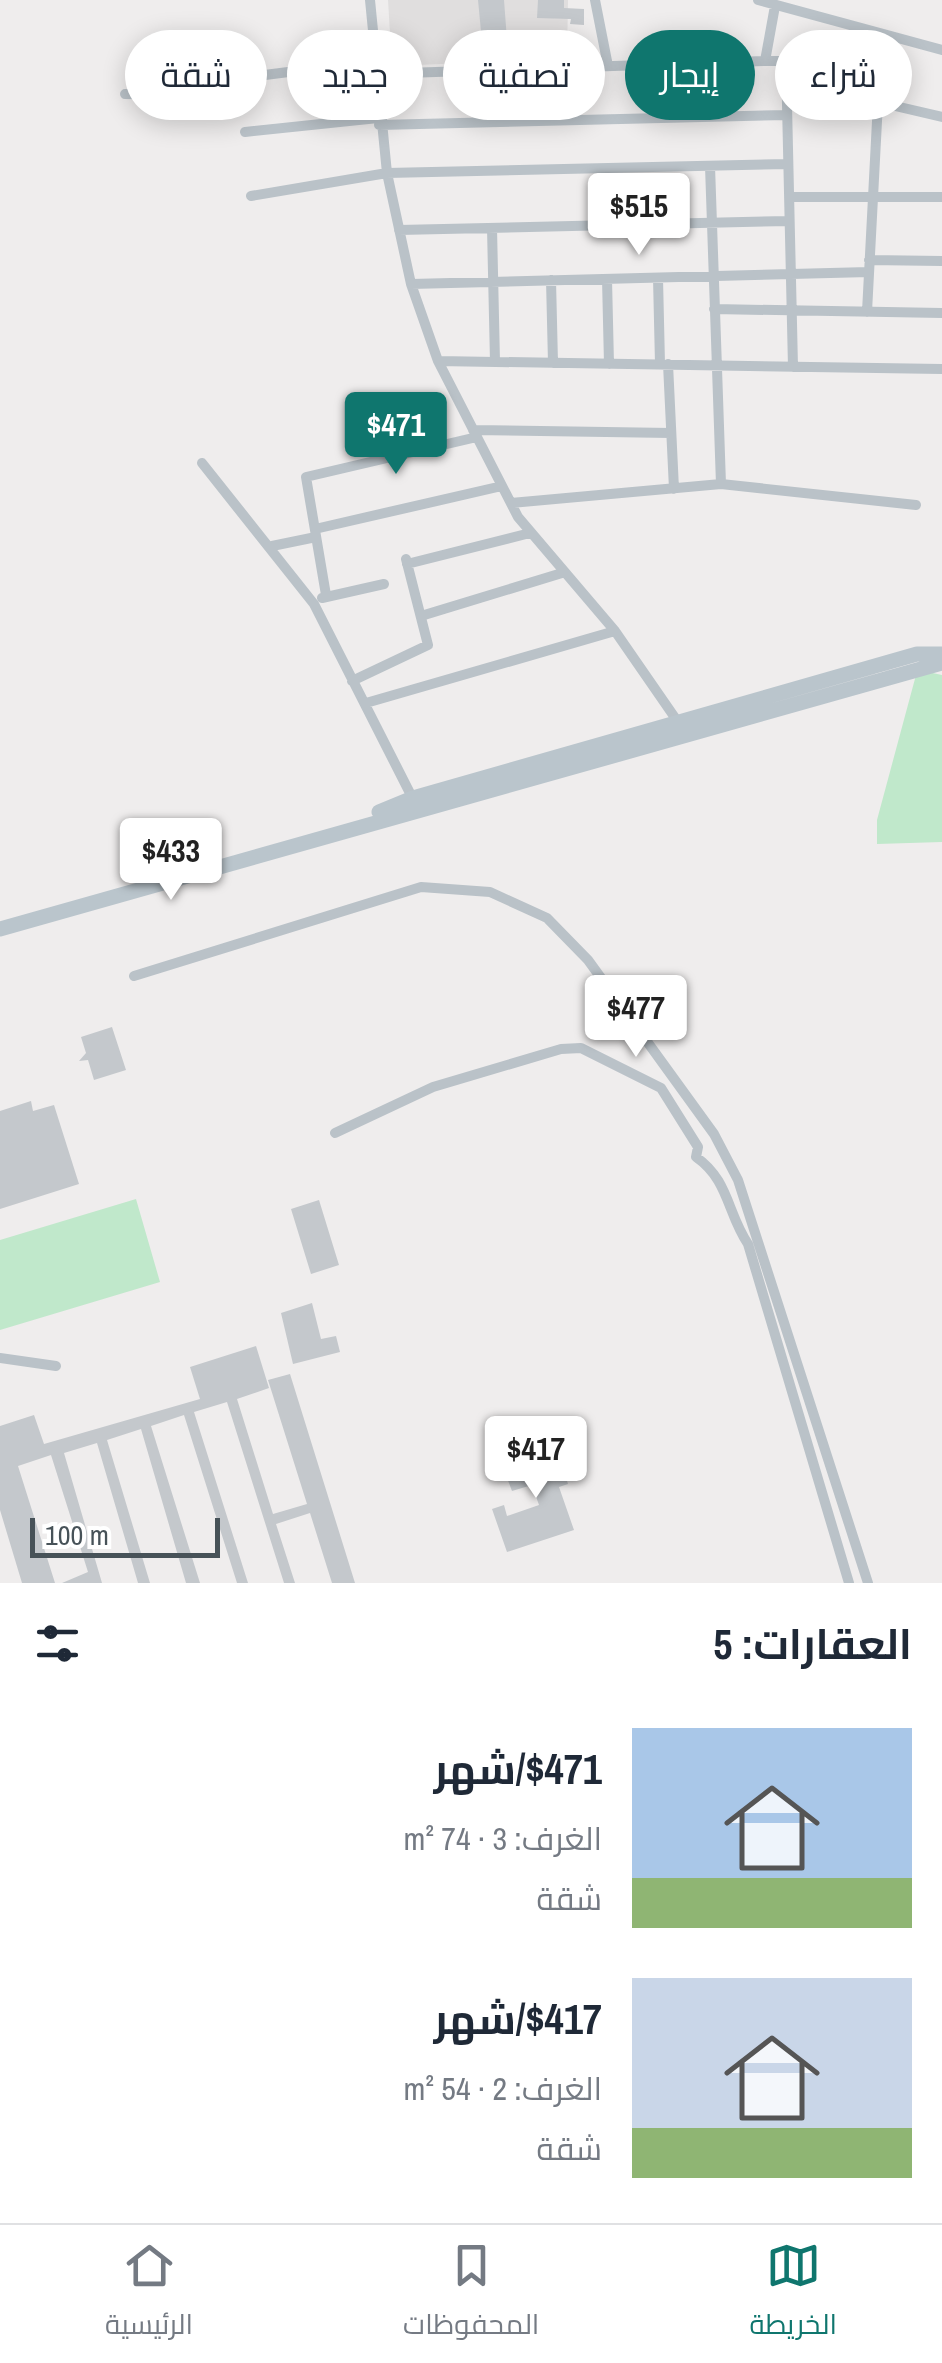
<!DOCTYPE html>
<html lang="ar">
<head>
<meta charset="utf-8">
<style>
  :root { --surface:#fff; --page:#f2f2f3; --text:#1f2937; --muted:#747a83; --line:#e0e1e3; --accent:#0f766e }
  body { margin:0; font-family:"Archivo Narrow",Cairo,sans-serif; background:var(--page); color:var(--text); direction:rtl; height:100vh; display:flex; flex-direction:column; font-size:38px; white-space:nowrap }
  * { box-sizing:border-box; margin:0 }
  p { font-size:32px; color:var(--muted) }
  .icon { flex:none; width:55px; height:55px; fill:none; stroke:currentColor; stroke-width:2; stroke-linecap:round; stroke-linejoin:round }
  .map { position:relative; height:1583px; overflow:hidden; direction:ltr }
  .side { display:flex; flex-direction:column; background:var(--surface); flex:1 }
  .side>* { flex:none }
  .guide { position:absolute; left:30px; top:30px; width:882px; height:90px; direction:rtl; display:flex; gap:20px }
  .scale { position:absolute; left:30px; bottom:25px; width:190px; box-sizing:border-box; padding-left:10px; border:5px solid #475258; border-top:0; font-size:28px; line-height:35px; white-space:nowrap; color:#475258; -webkit-text-stroke:8px #fff; paint-order:stroke }
  .price { position:absolute; translate:-50% -85px; padding:0 22px; border-radius:10px; background:#fff; color:#222; font-size:32px; line-height:65px; filter:drop-shadow(0 2px 5px #0008) }
  .price::after { content:''; position:absolute; left:50%; top:60px; width:30px; height:22px; margin-left:-15px; background:inherit; clip-path:polygon(0 0,100% 0,50% 100%) }
  .price.current { background:var(--accent); color:#fff }
  ul { padding:0; list-style:none }
  li { display:flex; align-items:center; gap:30px; height:250px; padding:0 30px }
  li span { display:grid; place-items:center; flex:none; width:280px; height:200px; border-radius:0px; color:#555 }
  li>.icon { margin-inline-start:auto }
  span .icon { width:120px; height:120px; fill:#fffc; stroke-width:1 }
  li b { font-size:42px }
  h2 { display:flex; justify-content:space-between; align-items:center; height:120px; padding:0 30px; font-size:42px }
  .pill { padding:0 35px; border-radius:45px; background:var(--surface); box-shadow:0 5px 25px #0003; font-size:35px; line-height:90px }
  .pill.current { background:var(--accent); color:#fff }
  .tabs { display:flex; justify-content:space-around; align-items:center; height:140px; border-top:2px solid var(--line); background:var(--surface); font-size:28px; color:var(--muted) }
  .tabs a { display:grid; justify-items:center; gap:5px }
  .tabs .current { color:var(--accent) }
  .map>svg:first-child { display:block }
  .education { fill:#e0dede }
  .green { fill:#c0e8cb }
  .building { fill:#c4c8cc }
  .lines { fill:none; stroke-linecap:round; stroke-linejoin:round }
  .street { stroke:#bac2c8; stroke-width:10 }
  .secondary { stroke:#bac5cc; stroke-width:15 }
</style>
</head>
<body>
<div class="map">
<svg width="942" height="1583" viewBox="0 0 942 1583">
  <rect width="100%" height="100%" fill="#efeded"/>
  <path class="education" d="M 388,0 L 568,0 L 567,59 L 392,66 Z"/>
  <path class="green" d="M 928,672 L 942,675 L 942,842 L 877,844 L 877,820 L 916,675 Z
    M 136,1199 L 160,1282 L 0,1330 L 0,1240 Z"/>
  <path class="building" d="M 478,0 L 504,0 L 507,40 L 482,42 Z
    M 538,0 L 564,0 L 564,8 L 584,9 L 584,25 L 570,24 L 571,19 L 537,18 Z
    M 112,1027 L 126,1070 L 94,1080 L 88,1060 L 79,1061 L 86,1053 L 81,1037 Z
    M 31,1101 L 33,1111 L 54,1105 L 79,1184 L 0,1209 L 0,1111 Z
    M 319,1200 L 339,1265 L 311,1274 L 291,1209 Z
    M 312,1303 L 321,1339 L 336,1336 L 340,1352 L 293,1364 L 281,1313 Z
    M 256,1346 L 269,1388 L 237,1399 L 273,1514 L 307,1504 L 268,1380 L 290,1374 L 355,1583 L 332,1583 L 310,1513 L 276,1524 L 295,1583 L 284,1583 L 227,1402 L 194,1412 L 248,1583 L 237,1583 L 184,1415 L 151,1426 L 200,1583 L 186,1583 L 141,1429 L 107,1440 L 150,1583 L 138,1583 L 97,1443 L 64,1453 L 102,1583 L 62,1583 L 88,1572 L 51,1455 L 18,1466 L 55,1583 L 22,1583 L 0,1510 L 0,1426 L 34,1415 L 44,1444 L 200,1399 L 190,1367 Z
    M 555,1443 L 568,1484 L 559,1487 L 574,1530 L 507,1552 L 492,1509 L 504,1505 L 507,1516 L 539,1505 L 532,1485 L 512,1491 L 504,1470 L 526,1463 L 523,1454 Z"/>
  <g class="lines">
    <path class="street" d="M 370,0 L 387,173 L 411,284 L 438,361 L 518,517 L 615,631 L 680,725
      M 595,0 L 608,66
      M 758,0 L 942,50
      M 328,40 L 373,36
      M 765,61 L 786,61 L 793,367
      M 786,61 L 878,102 L 942,117
      M 376,74 L 765,61 L 775,6
      M 125,94 L 216,96 L 241,78 L 375,61
      M 379,125 L 787,115
      M 245,132 L 378,118
      M 710,166 L 721,484
      M 251,196 L 387,173 L 788,164
      M 789,197 L 942,197
      M 492,228 L 495,362
      M 399,230 L 789,221
      M 869,260 L 942,261
      M 658,278 L 660,364
      M 607,279 L 609,364
      M 551,280 L 553,363
      M 411,284 L 869,272
      M 714,309 L 942,313
      M 867,312 L 878,102
      M 438,361 L 942,369
      M 668,364 L 674,489
      M 473,430 L 671,433
      M 202,463 L 314,604 L 415,803
      M 511,503 L 721,484 L 916,505
      M 315,529 L 502,486
      M 272,546 L 316,537
      M 407,564 L 530,533
      M 326,595 L 306,477 L 477,437
      M 322,598 L 384,584
      M 421,616 L 562,573
      M 352,681 L 428,645 L 406,559
      M 366,703 L 615,631
      M 134,976 L 421,887 L 490,892 L 547,918 L 588,960 L 714,1134 L 738,1180 L 868,1583
      M 335,1133 L 433,1087 L 561,1049 L 581,1048 L 661,1088 L 698,1147 L 696,1157 C 729,1180 727,1213 748,1244 L 849,1583
      M 0,1358 L 56,1366"/>
    <path class="secondary" d="M 379,812 L 413,798 L 917,654 L 942,654
      M 0,929 L 942,663"/>
  </g>
</svg>
<div class="scale">100 m</div>
<b class="price" style="left:639px;top:258px">$515</b>
<b class="price current" style="left:396px;top:477px">$471</b>
<b class="price" style="left:171px;top:903px">$433</b>
<b class="price" style="left:636px;top:1060px">$477</b>
<b class="price" style="left:536px;top:1501px">$417</b>
<div class="guide">
<a class="pill">شراء</a>
<a class="pill current">إيجار</a>
<a class="pill">تصفية</a>
<a class="pill">جديد</a>
<a class="pill">شقة</a>
</div>
</div>
<section class="side">
<h2>العقارات: 5<svg class="icon" aria-label="filters" viewBox="0 0 24 24"><path d="M4 7h16M4 17h16"/><circle cx="9" cy="7" r="2"/><circle cx="15" cy="17" r="2"/></svg></h2>
<ul>
<li><span style="background:linear-gradient(#a9c7e8 75%,#8fb573 0)"><svg class="icon" aria-label="home" viewBox="0 0 24 24"><path d="M3 11l9-7 9 7M6 9v11h12V9"/></svg></span><div><b>$471/شهر</b><p>الغرف: 3 · 74 m²</p><p>شقة</p></div></li>
<li><span style="background:linear-gradient(#c9d6e8 75%,#8fb573 0)"><svg class="icon" aria-label="home" viewBox="0 0 24 24"><path d="M3 11l9-7 9 7M6 9v11h12V9"/></svg></span><div><b>$417/شهر</b><p>الغرف: 2 · 54 m²</p><p>شقة</p></div></li>
</ul>
</section>
<nav class="tabs">
<a class="current"><svg class="icon" aria-label="map" viewBox="0 0 24 24"><path d="M3 6l6-2 6 2 6-2v14l-6 2-6-2-6 2zM9 4v14M15 6v14"/></svg>الخريطة</a>
<a><svg class="icon" aria-label="saved" viewBox="0 0 24 24"><path d="M7 4h10v16l-5-4-5 4z"/></svg>المحفوظات</a>
<a><svg class="icon" aria-label="home" viewBox="0 0 24 24"><path d="M3 11l9-7 9 7M6 9v11h12V9"/></svg>الرئيسية</a>
</nav>
</body>
</html>
